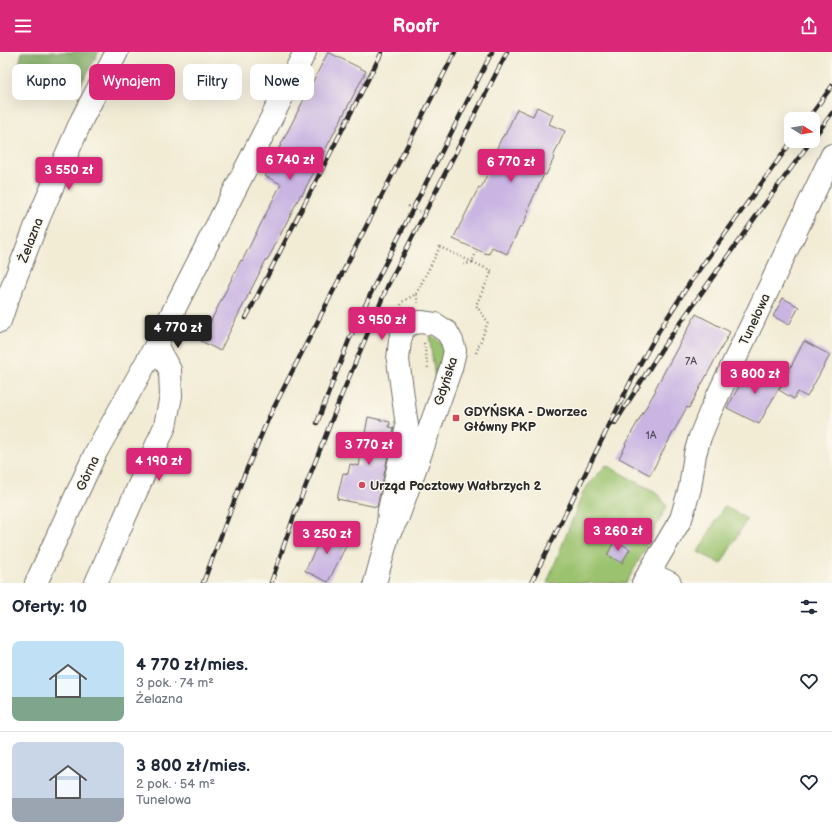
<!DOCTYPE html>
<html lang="pl">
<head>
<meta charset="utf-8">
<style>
  :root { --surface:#fff; --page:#f2f2f3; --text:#1f2937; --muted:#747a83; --line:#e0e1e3; --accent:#db2777 }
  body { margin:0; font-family:"Balsamiq Sans",sans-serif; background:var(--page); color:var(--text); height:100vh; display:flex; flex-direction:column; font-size:15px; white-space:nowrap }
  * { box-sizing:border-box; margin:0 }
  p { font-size:13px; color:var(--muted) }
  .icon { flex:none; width:22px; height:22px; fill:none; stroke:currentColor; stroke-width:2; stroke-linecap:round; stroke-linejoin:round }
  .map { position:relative; height:531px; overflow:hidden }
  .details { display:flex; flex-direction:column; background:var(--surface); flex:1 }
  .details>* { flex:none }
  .hud { position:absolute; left:12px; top:12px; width:400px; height:36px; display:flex; gap:8px }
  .needle { width:26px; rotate:101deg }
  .tools { position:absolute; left:784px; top:60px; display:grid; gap:8px }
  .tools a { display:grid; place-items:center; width:36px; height:36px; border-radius:8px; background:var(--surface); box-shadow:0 4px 16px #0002; font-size:20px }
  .price { position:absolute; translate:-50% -34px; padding:0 9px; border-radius:4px; background:var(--accent); color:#fff; font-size:13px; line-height:26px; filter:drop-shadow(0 1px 2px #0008) }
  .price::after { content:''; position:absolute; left:50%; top:24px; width:12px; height:9px; margin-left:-6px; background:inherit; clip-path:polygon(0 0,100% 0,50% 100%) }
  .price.active { background:#222; color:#fff }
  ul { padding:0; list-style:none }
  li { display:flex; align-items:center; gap:12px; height:100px; padding:0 12px }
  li+li { border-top:1px solid var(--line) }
  li span { display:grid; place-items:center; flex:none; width:112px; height:80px; border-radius:8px; color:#555 }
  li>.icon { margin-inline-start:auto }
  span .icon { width:48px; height:48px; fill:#fffc; stroke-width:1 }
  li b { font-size:17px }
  h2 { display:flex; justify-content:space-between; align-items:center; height:48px; padding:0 12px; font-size:17px }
  .tag { padding:0 14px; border-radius:8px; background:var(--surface); box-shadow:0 4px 16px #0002; font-size:14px; line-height:36px }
  .tag.active { background:var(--accent); color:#fff }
  header { display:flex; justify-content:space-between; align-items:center; height:52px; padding:0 12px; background:var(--accent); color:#fff; font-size:18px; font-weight:700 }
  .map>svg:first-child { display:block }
  .green { fill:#9bc26e; stroke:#63764c }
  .forest { fill:#7ca861; stroke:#546a46 }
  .building { fill:#c9b4e2 }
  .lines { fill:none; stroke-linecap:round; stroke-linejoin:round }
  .minor-casing { stroke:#716f66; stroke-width:24 }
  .path { stroke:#716f66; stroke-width:2.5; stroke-dasharray:1 3; stroke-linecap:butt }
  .minor { stroke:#fff; stroke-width:22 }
  .rail-casing { stroke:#2b2b2b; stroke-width:4.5 }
  .rail { stroke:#fbf7ec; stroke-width:3; stroke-dasharray:9; stroke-linecap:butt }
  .poi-dot { fill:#d1495b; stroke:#fbf7ec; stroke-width:1.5 }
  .labels { text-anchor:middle; stroke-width:3; stroke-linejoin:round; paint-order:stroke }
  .number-label { font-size:11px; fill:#524d59 }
  .street-label { font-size:13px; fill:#2b2b2b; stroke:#fbf7ec }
  .poi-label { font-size:13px; font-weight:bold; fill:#2b2b2b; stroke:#fbf7ec; text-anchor:start }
</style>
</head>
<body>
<header><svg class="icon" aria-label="menu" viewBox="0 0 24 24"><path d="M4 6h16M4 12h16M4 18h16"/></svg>Roofr<svg class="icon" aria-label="share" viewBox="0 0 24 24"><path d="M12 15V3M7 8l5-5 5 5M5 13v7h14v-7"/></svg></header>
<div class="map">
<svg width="832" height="531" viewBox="0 0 832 531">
  <rect width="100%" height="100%" fill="#fbf7ec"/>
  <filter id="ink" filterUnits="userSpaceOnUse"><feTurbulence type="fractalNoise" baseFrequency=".025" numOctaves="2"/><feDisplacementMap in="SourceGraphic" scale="8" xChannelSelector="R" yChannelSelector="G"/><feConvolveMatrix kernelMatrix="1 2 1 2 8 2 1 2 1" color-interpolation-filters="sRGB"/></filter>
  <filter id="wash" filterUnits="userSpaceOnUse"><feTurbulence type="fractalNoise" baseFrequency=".012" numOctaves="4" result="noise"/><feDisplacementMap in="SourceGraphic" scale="16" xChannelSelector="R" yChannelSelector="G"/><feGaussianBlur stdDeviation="0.9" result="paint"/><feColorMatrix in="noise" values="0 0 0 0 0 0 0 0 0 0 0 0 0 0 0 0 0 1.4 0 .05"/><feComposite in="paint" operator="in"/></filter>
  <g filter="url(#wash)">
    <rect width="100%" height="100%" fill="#f2ecd5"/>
    <path class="green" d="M 429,283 C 438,286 441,292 446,300 L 437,339 Z
      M 606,413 L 640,432 L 656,440 L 667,454 L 638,510 L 626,531 L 547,531 L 584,438 Z
      M 724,454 L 747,467 L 721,512 L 698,500 Z"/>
    <path class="forest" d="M 22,0 L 99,0 L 78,38 L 67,33 L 18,16 Z"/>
    <g id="blocks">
      <path class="building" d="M 328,0 L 366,19 L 302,143 L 301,142 L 267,209 L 266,208 L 220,299 L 201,289 L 241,208 L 242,209 L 281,132 L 265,124 Z
        M 537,55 L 553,63 L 549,72 L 565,79 L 553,105 L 554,106 L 547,121 L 546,123 L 544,122 L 528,157 L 529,158 L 523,173 L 521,175 L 520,175 L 507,202 L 492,195 L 489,202 L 487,201 L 487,202 L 453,187 L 479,135 L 481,136 L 497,101 L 495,100 L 502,85 L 503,85 L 504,82 L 505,83 L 517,57 L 533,64 Z
        M 783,246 L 799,255 L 789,273 L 773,264 Z
        M 696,262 L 730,280 L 689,356 L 687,355 L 650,423 L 619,406 L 626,393 L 625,392 L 656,338 L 655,337 Z
        M 804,289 L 830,303 L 807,345 L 798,340 L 794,347 L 779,338 Z
        M 752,314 L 782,330 L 759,372 L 727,356 L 741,331 L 742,332 Z
        M 368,365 L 390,370 L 389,375 L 394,376 L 377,455 L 337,447 L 343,421 L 348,422 L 350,412 L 359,414 Z
        M 325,477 L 349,488 L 328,530 L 305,519 Z
        M 615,488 L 630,497 L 622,511 L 607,503 Z"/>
    </g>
  </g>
  <g filter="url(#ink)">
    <use href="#blocks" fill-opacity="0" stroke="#716f66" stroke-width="1"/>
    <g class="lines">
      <defs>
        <path id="minor" d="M 0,269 L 6,251 L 40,163 L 82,67 L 117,0
          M 649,521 L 670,531
          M 36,531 L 96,400 L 156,293 L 305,0
          M 96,531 L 165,374 L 171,344 L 170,318 L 156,293
          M 375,531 L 387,487 L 389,458 L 407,374 L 398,308 L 400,288 L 404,276 L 413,271 L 421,270 L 435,272 L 447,280 L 452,289 L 455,299 L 451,316 L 398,465 L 387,485
          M 643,531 L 681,467 L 690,436 L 695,402 L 700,385 L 711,358 L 832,103"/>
      </defs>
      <use href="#minor" class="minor-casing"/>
      <path class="path" d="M 408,154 L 429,164
        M 416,242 L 440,195 L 472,210 L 463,213
        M 401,253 L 402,250 L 416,242 L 418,251
        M 424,291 L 428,316
        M 476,301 L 488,270 L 476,253 L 492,219 L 472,210 L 477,198"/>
      <use href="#minor" class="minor"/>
      <defs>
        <path id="rail" d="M 808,67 L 832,34
          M 813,87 L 832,61
          M 246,266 L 382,0
          M 317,371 L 349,288 L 379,224 L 492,0
          M 615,371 L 661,298 L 759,160 L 811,89
          M 203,531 L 243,426 L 269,365 L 455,0
          M 271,531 L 295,461 L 340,347 L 388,233 L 507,0
          M 531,531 L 635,321 L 660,277 L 691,229 L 792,89"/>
      </defs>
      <use href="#rail" class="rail-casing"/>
      <use href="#rail" class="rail"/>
    </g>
  </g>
  <g class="poi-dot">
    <rect x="452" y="362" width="8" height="8" rx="2"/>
    <circle cx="362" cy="433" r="4"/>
  </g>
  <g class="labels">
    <g class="number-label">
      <text x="691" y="313">7A</text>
      <text x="651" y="387">1A</text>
    </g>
    <g class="street-label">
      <text transform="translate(30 188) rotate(-69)" y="5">Żelazna</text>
      <text transform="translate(754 267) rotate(-65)" y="5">Tunelowa</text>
      <text transform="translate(445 329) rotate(-72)" y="5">Gdyńska</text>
      <text transform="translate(87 421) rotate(-65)" y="5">Górna</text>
    </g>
    <g class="poi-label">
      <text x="464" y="364">GDYŃSKA - Dworzec<tspan x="464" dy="15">Główny PKP</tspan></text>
      <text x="370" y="438">Urząd Pocztowy Wałbrzych 2</text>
    </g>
  </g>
</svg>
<div class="tools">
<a><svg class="needle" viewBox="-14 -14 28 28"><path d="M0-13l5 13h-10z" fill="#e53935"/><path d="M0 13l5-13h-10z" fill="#747a83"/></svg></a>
</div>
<b class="price" style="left:290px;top:129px">6 740 zł</b>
<b class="price" style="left:511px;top:131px">6 770 zł</b>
<b class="price" style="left:69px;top:139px">3 550 zł</b>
<b class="price" style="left:382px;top:289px">3 950 zł</b>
<b class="price active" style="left:178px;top:297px">4 770 zł</b>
<b class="price" style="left:755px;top:343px">3 800 zł</b>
<b class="price" style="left:369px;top:414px">3 770 zł</b>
<b class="price" style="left:159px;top:430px">4 190 zł</b>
<b class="price" style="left:618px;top:500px">3 260 zł</b>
<b class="price" style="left:327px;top:503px">3 250 zł</b>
<div class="hud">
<a class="tag">Kupno</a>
<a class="tag active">Wynajem</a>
<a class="tag">Filtry</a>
<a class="tag">Nowe</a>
</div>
</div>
<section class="details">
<h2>Oferty: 10<svg class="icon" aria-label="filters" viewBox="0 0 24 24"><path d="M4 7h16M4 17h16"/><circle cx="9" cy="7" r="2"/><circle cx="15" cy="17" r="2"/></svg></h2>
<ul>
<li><span style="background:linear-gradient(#bfe0f5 70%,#7fa58c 0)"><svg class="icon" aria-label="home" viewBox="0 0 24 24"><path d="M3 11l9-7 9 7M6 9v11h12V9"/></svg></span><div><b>4 770 zł/mies.</b><p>3 pok. · 74 m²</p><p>Żelazna</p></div><svg class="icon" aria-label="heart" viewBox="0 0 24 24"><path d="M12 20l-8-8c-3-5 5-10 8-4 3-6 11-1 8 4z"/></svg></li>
<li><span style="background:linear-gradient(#c9d6e8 70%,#9aa5b1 0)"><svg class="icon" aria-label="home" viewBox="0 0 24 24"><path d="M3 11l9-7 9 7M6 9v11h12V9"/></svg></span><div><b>3 800 zł/mies.</b><p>2 pok. · 54 m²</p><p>Tunelowa</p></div><svg class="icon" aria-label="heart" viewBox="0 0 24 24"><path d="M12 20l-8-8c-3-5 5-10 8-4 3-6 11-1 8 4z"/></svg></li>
</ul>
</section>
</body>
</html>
